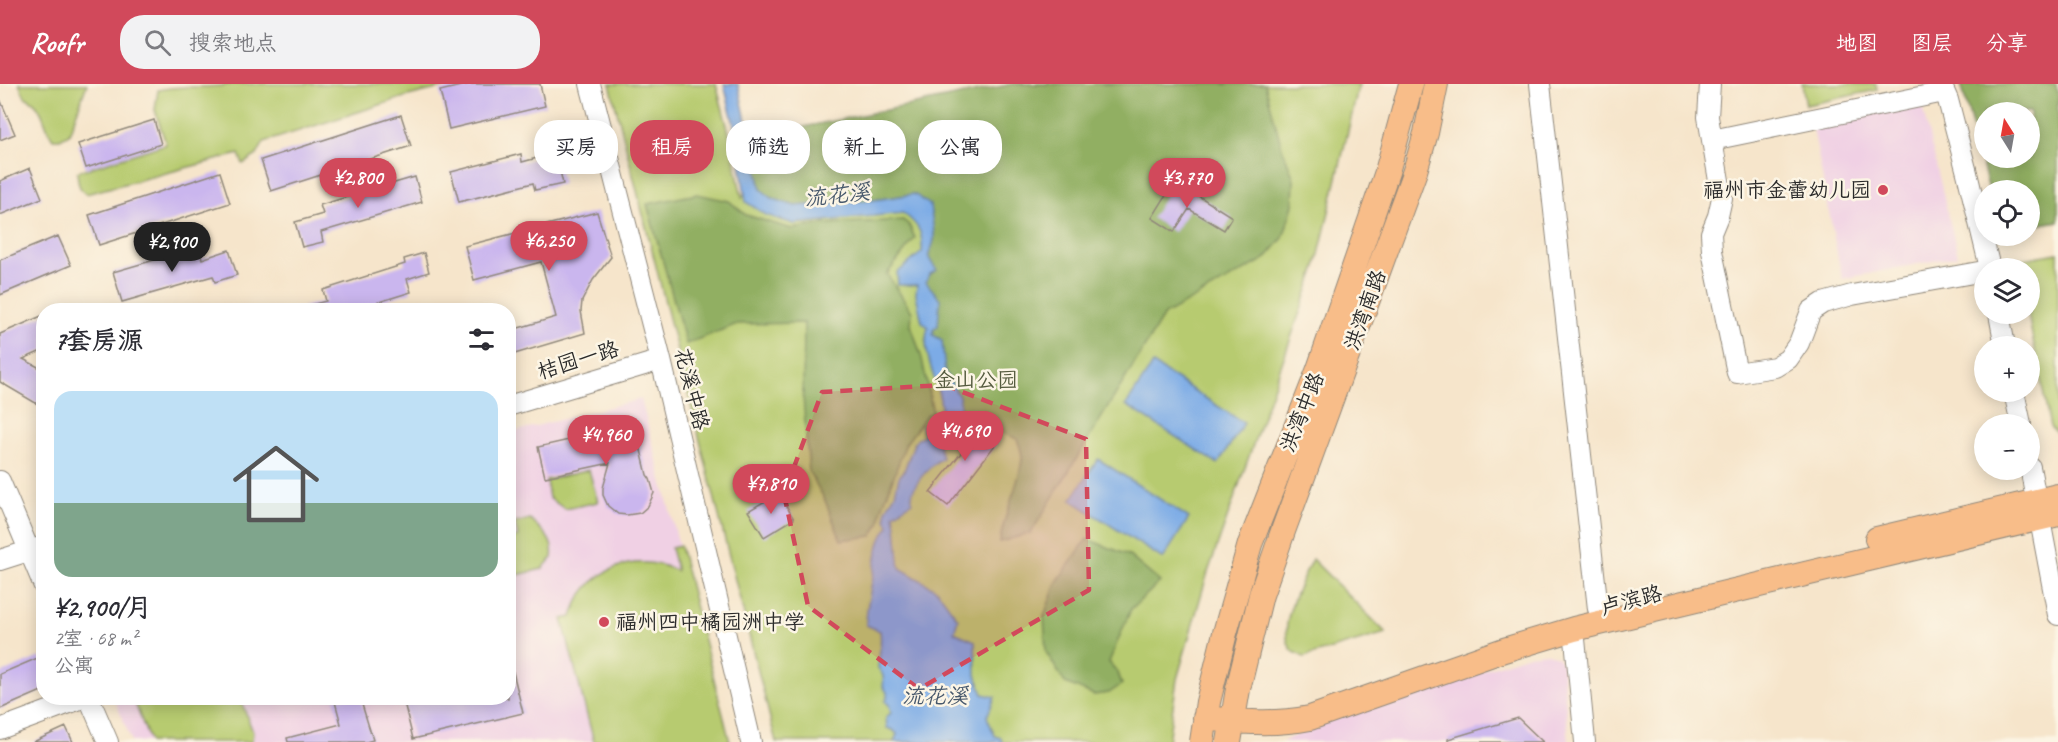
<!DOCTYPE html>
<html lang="zh">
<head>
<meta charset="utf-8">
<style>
  :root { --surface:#fff; --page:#f2f2f3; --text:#2b2b33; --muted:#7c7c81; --line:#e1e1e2; --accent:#d1495b }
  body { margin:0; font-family:Caveat,"LXGW WenKai TC",sans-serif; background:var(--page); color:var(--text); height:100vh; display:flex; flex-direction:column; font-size:22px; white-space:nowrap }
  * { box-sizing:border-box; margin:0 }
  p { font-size:20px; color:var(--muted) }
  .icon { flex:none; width:33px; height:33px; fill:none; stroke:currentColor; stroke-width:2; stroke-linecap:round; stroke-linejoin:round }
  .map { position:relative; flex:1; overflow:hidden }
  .sheet { position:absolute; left:36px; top:219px; width:480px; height:402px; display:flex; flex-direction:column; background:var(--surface); border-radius:24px; box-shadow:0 3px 15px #0003 }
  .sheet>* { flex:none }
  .banner { position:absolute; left:534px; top:36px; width:570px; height:54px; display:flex; gap:12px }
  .needle { width:39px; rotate:349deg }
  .tools { position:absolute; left:1974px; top:18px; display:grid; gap:12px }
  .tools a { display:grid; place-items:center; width:66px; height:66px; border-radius:50%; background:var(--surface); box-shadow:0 3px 15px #0003; font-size:30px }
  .price { position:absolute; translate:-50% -51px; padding:0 14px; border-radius:21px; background:var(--accent); color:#fff; font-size:20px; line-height:39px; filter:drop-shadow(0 2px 3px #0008) }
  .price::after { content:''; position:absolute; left:50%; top:36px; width:18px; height:14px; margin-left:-9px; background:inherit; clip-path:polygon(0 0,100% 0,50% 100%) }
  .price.selected { background:#222; color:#fff }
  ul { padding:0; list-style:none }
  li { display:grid; align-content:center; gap:12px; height:318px; padding:0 18px }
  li+li { border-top:2px solid var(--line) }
  li span { display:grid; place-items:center; height:186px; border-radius:18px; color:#555 }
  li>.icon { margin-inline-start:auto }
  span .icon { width:108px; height:108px; fill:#fffc; stroke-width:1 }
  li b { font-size:26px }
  h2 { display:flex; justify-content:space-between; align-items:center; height:72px; padding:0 18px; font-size:26px }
  .chip { padding:0 21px; border-radius:24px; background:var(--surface); box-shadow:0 3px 15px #0003; font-size:21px; line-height:54px }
  .chip.selected { background:var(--accent); color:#fff }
  header { display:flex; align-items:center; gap:36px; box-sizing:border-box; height:84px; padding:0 30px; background:var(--accent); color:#fff }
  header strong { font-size:28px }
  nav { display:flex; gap:33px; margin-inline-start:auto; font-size:21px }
  .search { width:420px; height:54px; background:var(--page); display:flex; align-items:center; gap:15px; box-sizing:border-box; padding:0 21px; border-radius:24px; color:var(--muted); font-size:22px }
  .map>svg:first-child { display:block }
  .built { fill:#f0d0e4 }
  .green { fill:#b7cb6f; stroke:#717b4d; stroke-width:1.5 }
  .forest { fill:#91af62; stroke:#5e6d46; stroke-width:1.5; fill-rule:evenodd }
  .water { fill:#7cabe6; stroke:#546b88; stroke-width:1.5 }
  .building { fill:#cab6ee }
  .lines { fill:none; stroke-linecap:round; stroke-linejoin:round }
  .minor-casing { stroke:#90887b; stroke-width:22 }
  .major-casing { stroke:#90887b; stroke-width:26 }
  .minor { stroke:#fff; stroke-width:20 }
  .major { stroke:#f8bd89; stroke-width:24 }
  .marked { fill:#d1495b; fill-opacity:0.2; stroke:#d1495b; stroke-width:4.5; stroke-dasharray:12 8; stroke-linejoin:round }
  .poi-dot { fill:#d1495b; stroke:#fcf5e5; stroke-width:2 }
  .labels { text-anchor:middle; stroke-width:5; stroke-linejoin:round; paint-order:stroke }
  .poi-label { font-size:21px; fill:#2b2b2b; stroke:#fcf5e5; text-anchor:end }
  .street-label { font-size:21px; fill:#2b2b2b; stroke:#fcf5e5 }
  .park-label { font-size:21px; fill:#555b3f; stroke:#fcf5e5 }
  .water-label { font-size:22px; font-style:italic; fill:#47586c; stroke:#fcf5e5 }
</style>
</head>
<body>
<header>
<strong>Roofr</strong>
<div class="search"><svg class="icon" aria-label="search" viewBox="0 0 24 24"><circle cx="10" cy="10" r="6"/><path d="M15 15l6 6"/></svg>搜索地点</div>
<nav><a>地图</a><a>图层</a><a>分享</a></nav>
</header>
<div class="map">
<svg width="2058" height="658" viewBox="0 0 2058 658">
  <rect width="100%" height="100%" fill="#fcf5e5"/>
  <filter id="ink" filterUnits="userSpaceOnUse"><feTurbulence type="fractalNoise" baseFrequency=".0167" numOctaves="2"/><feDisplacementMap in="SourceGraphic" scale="12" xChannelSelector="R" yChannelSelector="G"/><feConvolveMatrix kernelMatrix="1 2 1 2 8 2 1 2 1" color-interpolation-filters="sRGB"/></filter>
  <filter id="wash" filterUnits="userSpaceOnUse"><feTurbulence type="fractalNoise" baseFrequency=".008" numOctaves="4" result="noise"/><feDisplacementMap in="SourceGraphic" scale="24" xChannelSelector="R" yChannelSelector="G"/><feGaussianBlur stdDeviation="1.35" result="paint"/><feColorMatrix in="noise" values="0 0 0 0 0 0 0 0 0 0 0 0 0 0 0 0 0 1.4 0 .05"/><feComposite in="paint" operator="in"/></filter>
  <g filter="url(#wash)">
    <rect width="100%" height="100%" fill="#f6e5cb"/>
    <path class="built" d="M 1921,18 L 1958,172 L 1842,195 L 1812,39 Z
      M 641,315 L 730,658 L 132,658 L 114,614 L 508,614 L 509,349 Z
      M 1548,569 L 1557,573 L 1562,580 L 1569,658 L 1282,658 L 1322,639 L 1529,571 Z"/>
    <path class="green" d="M 19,0 L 87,0 L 69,50 L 60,55 L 53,55 C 42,40 45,21 25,13 Z
      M 233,0 L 457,0 L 408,12 L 264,58 L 257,71 L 243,80 L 239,70 L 86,110 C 78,105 78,97 77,88 L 166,60 L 155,26 L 158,6 C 182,0 208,6 233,0 Z
      M 610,0 L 716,0 L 729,49 L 742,114 L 768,51 L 1013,0 L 1359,0 L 1316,183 L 1207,491 L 1177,595 L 1168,658 L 776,658 Z
      M 1802,0 L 1876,0 L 1877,6 L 1806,21 Z
      M 2058,169 L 2058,350 L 2050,343 L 2028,230 L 2030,230 L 2030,184 L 2019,184 L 2017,176 Z
      M 589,386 L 598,418 L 565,425 L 549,414 L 546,396 Z
      M 530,435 C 542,447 555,455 552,474 L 542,485 L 509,493 L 509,455 L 518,453 L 515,439 Z
      M 680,462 L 730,658 L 594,658 L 562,535 L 572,533 C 584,486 635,466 677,487 L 671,464 Z
      M 1312,475 L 1386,549 L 1304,573 C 1301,571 1294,569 1292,566 C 1275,545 1302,496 1312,475 Z
      M 133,614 L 240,614 L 253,648 L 252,658 L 150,658 Z"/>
    <path class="forest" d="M 1013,0 L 1265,0 L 1281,61 L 1294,95 L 1293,121 L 1283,154 L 1265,175 L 1164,231 L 1031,449 L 1000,458 C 1003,430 1020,401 1022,374 C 1022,368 1019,360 1017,355 L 961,329 L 959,313 L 945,288 L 933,251 L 934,244 L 926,198 L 930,190 L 928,169 L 934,156 L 914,110 L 874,116 L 795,123 L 771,114 L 761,106 L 750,54 Z
      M 1961,0 L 2056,0 L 2058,12 L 2058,137 L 2030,142 L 2030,106 L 1989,106 ZM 1984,28 L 2030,28 L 2030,74 L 1984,74 Z
      M 697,110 L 729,117 L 746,131 L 792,145 L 825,140 L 903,136 L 909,141 L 915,154 L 887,190 L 912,228 L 911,241 L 922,275 L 933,329 L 927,331 L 906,359 L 881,427 L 880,439 L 872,452 L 841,456 L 824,414 L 809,388 L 803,312 L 804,239 L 737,240 L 686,260 L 647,120 Z
      M 1087,455 L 1128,471 L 1160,498 L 1131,525 L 1109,578 L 1118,589 L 1122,600 L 1109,609 L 1094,611 L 1065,599 L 1046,568 L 1044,532 L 1056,499 Z"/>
    <path class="water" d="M 724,0 L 738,0 L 761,105 L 771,114 L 795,122 L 874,116 L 914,110 L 930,121 C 931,132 935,146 934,156 C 931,174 922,166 937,186 L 930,190 L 926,198 L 940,215 L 938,242 L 934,244 L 933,251 L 942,256 L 945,288 L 959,313 L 961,329 L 939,361 L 942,374 C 929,382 909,403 912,418 L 894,430 C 898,448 897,465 900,484 L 937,506 L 958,535 L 954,548 L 975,557 L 976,591 L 983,610 L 995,613 L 987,633 L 995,652 L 1001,654 L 1002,658 L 894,658 L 897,650 L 893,646 L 887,644 L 886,633 L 891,629 L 889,621 L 885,617 L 887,615 L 887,608 L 883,603 C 884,595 884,590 878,584 C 879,572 882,558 880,547 L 866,541 C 866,524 870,509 873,493 C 876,475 877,456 889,442 L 886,434 L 886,426 L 895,410 L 899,393 L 904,387 L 915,357 L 924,351 L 922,342 L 926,338 L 931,337 L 937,339 L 941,336 C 945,304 919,274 928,243 L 922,238 L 916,210 L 917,201 L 898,201 L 897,189 L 922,168 C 923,148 919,141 903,129 L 794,140 L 766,131 L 746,118 L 735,45 Z
      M 1153,280 L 1244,339 L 1218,380 L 1126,321 Z
      M 1098,375 L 1189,434 L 1163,475 L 1071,416 Z"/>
    <g id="blocks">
      <path class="building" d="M 469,0 L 540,0 L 545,22 L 449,45 L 440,7 Z
        M 0,15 L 15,50 L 0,56 Z
        M 401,31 L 411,62 L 271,107 L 261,76 Z
        M 154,36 L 161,60 L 86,84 L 78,60 Z
        M 556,69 L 563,100 L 535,106 L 533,99 L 459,118 L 451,88 L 521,70 L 522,78 Z
        M 30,84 L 42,114 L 0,131 L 0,97 Z
        M 220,88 L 230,119 L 99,161 L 89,131 Z
        M 415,93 L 422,118 L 321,148 L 323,158 L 302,163 L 295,138 L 323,130 L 320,121 Z
        M 1175,97 L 1232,133 L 1224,146 L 1189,125 L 1174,148 L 1152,134 Z
        M 597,128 L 611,173 L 593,196 L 582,217 L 581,227 L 585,249 L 508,272 L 508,247 L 556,233 L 541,178 L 474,196 L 465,162 Z
        M 58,152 L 71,181 L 0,211 L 0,176 Z
        M 199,163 L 202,175 L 229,166 L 237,191 L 215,198 L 213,192 L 122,218 L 113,188 Z
        M 424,169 L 429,188 L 407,195 L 411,208 L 353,226 L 304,226 L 303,223 L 326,217 L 323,206 L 405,180 L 404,175 Z
        M 44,231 L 44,266 L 23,275 L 44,286 L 44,324 L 0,298 L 0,250 Z
        M 972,336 L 999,356 L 948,422 L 930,408 L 965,364 L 955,357 Z
        M 635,341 L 647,391 L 650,395 L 654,409 L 648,422 L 640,429 L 627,431 L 618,430 L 608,422 L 603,411 L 603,404 L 610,379 L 545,393 L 538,363 Z
        M 779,409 L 794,435 L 764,453 L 748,427 Z
        M 40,573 L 44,580 L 44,606 L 0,625 L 0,590 Z
        M 513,588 L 523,629 L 413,655 L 403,614 L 508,614 L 508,589 Z
        M 334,614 L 360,614 L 373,656 L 366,658 L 288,658 L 287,654 L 341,640 Z
        M 1518,634 L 1543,658 L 1448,658 L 1448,655 Z
        M 66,643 L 73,658 L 33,658 Z"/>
    </g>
  </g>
  <g filter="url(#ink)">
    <use href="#blocks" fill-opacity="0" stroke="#90887b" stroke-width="1.5"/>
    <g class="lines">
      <defs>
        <path id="minor" d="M 590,0 L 661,276 L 751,658
          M 1540,0 L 1598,525
          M 1710,0 L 1708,33 L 1722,114 L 1718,132 L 1711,149 L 1712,167 L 1737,289 L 1775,283 L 1788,275 L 1799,259 L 1811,227 L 1823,219 L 1852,211 L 1984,187
          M 1941,0 L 1948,16 L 1967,89 L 1990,184
          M 1712,56 L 1944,8
          M 1999,230 L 2005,262
          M 2014,308 L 2021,340
          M 508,322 L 661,276
          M 2030,383 L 2058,531
          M 0,397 L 44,502
          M 0,476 L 44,462
          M 1574,545 L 1585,658
          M 89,614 L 108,658
          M 0,645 L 83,614"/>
        <path id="major" d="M 1877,455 L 2058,412
          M 1205,634 C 1241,638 1274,641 1310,634 L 1504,566 L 1574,545 L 2058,430
          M 1202,658 L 1208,618 L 1225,549 L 1250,460 L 1319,285 L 1387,88 L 1411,0
          M 1229,658 L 1238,605 L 1261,511 L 1283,447 L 1415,87 L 1426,49 L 1436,0"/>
      </defs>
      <use href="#minor" class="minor-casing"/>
      <use href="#major" class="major-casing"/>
      <use href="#minor" class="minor"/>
      <use href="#major" class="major"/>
    </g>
  </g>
  <path class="marked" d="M 944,301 L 1086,355 L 1089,506 L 919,605 L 808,522 L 784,410 L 822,308 Z"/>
  <g class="poi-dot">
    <circle cx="1883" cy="106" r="6"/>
    <circle cx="604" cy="538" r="6"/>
  </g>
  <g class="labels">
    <g class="poi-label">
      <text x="1871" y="113">福州市金蕾幼儿园</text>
      <text x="616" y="545" text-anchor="start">福州四中橘园洲中学</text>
    </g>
    <g class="street-label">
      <text transform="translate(1365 226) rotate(-70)" y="7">洪湾南路</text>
      <text transform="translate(578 276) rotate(-17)" y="7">桔园一路</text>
      <text transform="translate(692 305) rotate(76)" y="7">花溪中路</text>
      <text transform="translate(1302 328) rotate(-68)" y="7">洪湾中路</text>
      <text transform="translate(1631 516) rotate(-14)" y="7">卢滨路</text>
    </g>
    <g class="park-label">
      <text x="976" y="303">金山公园</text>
    </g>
    <g class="water-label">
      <text transform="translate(837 110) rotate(-6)" y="8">流花溪</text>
      <text x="935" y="619">流花溪</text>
    </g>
  </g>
</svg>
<div class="tools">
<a><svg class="needle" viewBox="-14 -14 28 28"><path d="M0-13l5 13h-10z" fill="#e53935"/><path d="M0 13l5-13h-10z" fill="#7c7c81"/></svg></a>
<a><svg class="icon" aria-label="locate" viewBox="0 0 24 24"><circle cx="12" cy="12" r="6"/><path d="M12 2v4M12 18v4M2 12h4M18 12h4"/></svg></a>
<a><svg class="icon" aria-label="layers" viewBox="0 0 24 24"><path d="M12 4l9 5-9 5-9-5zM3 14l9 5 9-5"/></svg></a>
<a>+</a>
<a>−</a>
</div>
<b class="price" style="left:358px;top:125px">¥2,800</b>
<b class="price" style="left:1187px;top:125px">¥3,770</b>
<b class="price" style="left:549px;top:188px">¥6,250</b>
<b class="price selected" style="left:172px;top:189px">¥2,900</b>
<b class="price" style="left:965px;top:378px">¥4,690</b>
<b class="price" style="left:606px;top:382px">¥4,960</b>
<b class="price" style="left:771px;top:431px">¥7,810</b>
<div class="banner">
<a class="chip">买房</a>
<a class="chip selected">租房</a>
<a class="chip">筛选</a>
<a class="chip">新上</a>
<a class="chip">公寓</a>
</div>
<section class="sheet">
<h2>7套房源<svg class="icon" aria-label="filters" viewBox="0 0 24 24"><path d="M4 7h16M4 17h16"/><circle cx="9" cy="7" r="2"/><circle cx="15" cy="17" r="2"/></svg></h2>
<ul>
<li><span style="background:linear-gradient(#bfe0f5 60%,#7fa58c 0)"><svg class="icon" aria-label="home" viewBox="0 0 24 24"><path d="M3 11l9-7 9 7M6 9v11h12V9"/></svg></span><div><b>¥2,900/月</b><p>2室 · 68 m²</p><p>公寓</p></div></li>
</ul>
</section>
</div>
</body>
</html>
